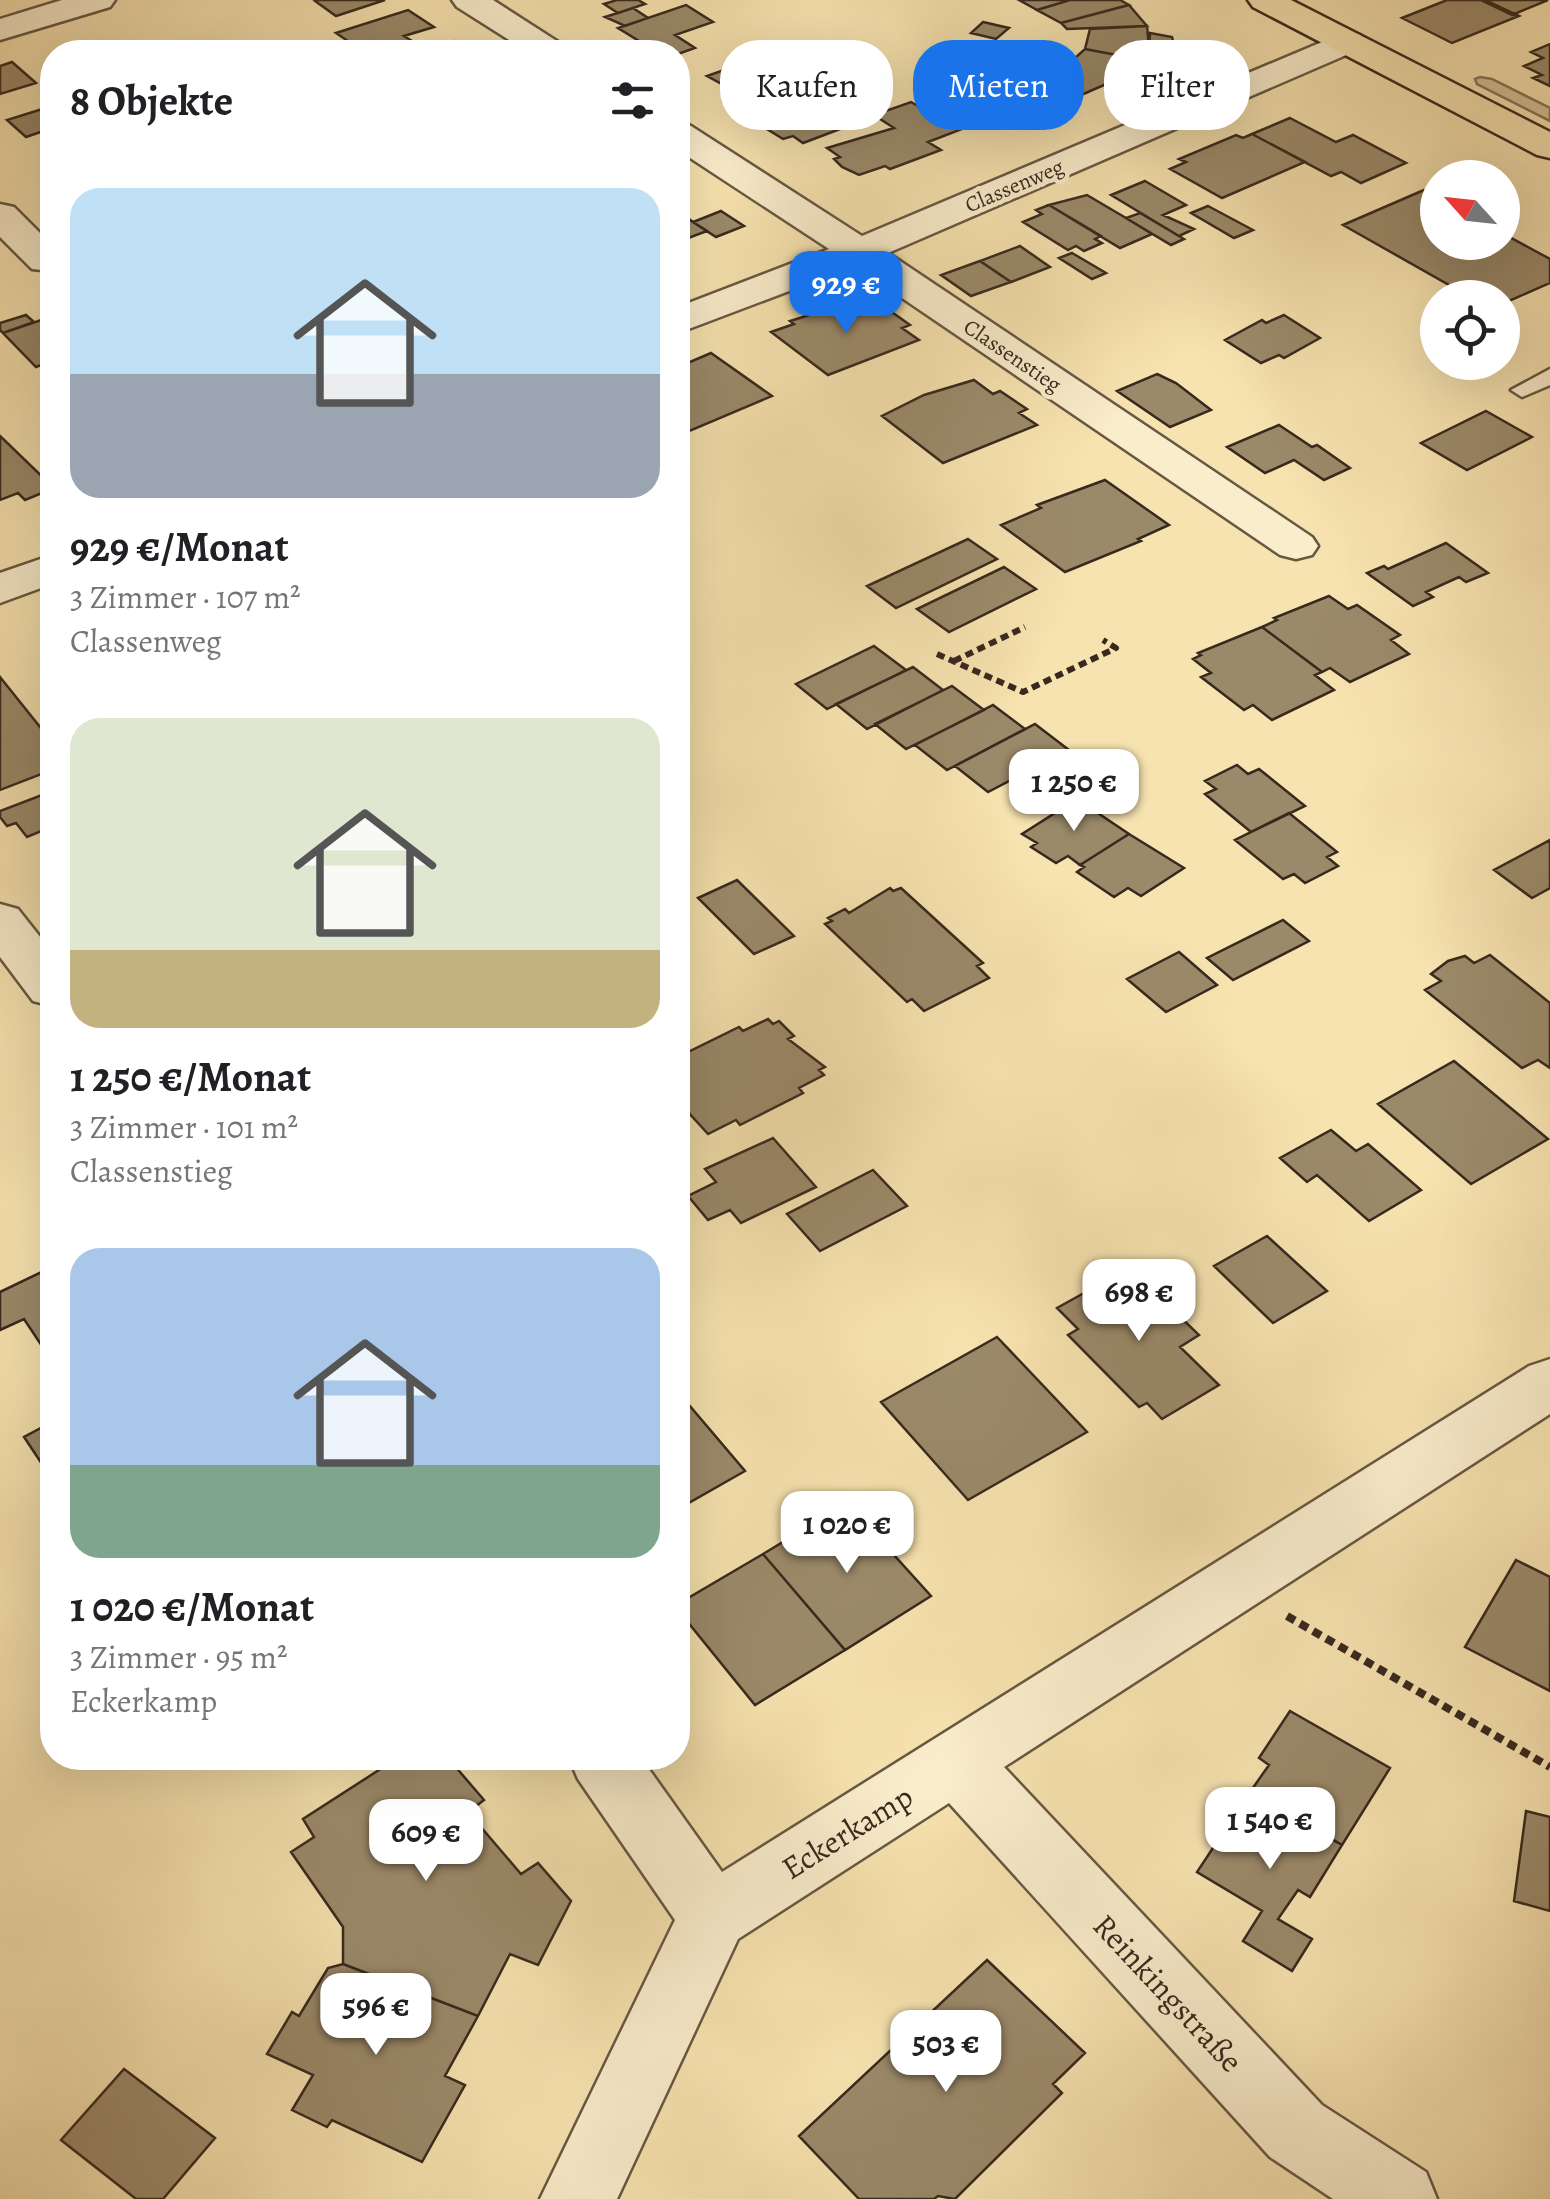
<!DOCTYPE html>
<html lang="de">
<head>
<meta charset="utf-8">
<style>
  :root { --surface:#fff; --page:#f6f6f6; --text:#202124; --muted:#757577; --accent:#1a73e8 }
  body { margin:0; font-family:Alegreya,serif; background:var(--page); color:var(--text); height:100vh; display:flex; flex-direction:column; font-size:38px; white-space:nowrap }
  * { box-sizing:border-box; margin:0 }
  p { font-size:32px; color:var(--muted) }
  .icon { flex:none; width:55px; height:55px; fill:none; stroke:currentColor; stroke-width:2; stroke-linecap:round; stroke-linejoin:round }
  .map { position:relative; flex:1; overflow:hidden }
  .side { position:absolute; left:40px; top:40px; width:650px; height:1730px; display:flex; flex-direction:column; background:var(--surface); border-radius:40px; box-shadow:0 10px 40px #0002 }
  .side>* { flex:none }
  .guide { position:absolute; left:720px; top:40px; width:680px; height:90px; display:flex; gap:20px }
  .needle { width:65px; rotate:297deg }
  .tools { position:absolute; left:1420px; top:160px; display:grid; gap:20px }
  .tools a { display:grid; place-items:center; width:100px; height:100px; border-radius:50%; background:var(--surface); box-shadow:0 10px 40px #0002; font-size:50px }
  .price { position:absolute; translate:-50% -85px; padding:0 22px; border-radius:20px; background:#fff; color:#222; font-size:32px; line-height:65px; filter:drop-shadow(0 2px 5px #0008) }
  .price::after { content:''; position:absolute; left:50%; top:60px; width:30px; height:22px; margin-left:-15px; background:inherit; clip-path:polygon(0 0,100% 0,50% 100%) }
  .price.selected { background:var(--accent); color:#fff }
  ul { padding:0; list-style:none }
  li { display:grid; align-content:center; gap:20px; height:530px; padding:0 30px }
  li span { display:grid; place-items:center; height:310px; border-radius:30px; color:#555 }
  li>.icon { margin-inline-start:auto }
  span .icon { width:180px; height:180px; fill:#fffc; stroke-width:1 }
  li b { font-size:42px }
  h2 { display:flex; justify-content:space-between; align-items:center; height:120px; padding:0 30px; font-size:42px }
  .pill { padding:0 35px; border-radius:40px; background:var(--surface); box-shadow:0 10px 40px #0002; font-size:35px; line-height:90px }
  .pill.selected { background:var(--accent); color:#fff }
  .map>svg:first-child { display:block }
  .green { fill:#d6c397; stroke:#86765a; stroke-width:2.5 }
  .building { fill:#9b8a6a; stroke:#37291e; stroke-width:2.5 }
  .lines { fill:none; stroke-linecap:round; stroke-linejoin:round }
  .lane-casing { stroke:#675842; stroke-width:5 }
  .street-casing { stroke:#675842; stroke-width:5 }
  .primary-casing { stroke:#37291e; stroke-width:5 }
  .path-far1 { stroke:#37291e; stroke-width:6; stroke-dasharray:8 5; stroke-linecap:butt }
  .path { stroke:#37291e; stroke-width:8; stroke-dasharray:9 6; stroke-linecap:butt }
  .lane { fill:#faedcc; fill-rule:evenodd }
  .street { fill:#faedcc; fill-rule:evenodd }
  .primary { fill:#f7e3b0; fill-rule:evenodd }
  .labels { text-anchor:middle; stroke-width:9; stroke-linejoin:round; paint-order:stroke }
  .far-street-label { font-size:22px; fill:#37291e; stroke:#faedcc }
  .near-street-label { font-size:32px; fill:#37291e; stroke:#faedcc }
</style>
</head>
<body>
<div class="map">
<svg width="1550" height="2199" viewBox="0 0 1550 2199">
  <rect width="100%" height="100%" fill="#f7e3b0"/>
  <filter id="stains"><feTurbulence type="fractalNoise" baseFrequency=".002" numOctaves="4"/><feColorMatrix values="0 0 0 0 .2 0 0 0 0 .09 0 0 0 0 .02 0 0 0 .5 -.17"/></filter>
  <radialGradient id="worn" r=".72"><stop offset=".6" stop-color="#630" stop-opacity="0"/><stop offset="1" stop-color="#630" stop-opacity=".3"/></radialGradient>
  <path class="green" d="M 1480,77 L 1492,79 L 1550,108 L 1550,121 L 1477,84 L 1475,79 Z"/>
  <path class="building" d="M 318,0 L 385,0 L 336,16 L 315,1 Z
    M 617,0 L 638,0 L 645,4 L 618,13 L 604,4 Z
    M 1019,0 L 1070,0 L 1037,10 Z
    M 1070,0 L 1120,0 L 1129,5 L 1061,23 L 1037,10 Z
    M 1447,0 L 1485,0 L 1519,16 L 1452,43 L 1402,18 Z
    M 1481,0 L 1548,0 L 1512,15 Z
    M 686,5 L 713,22 L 675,35 L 695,48 L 678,54 L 657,52 L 618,28 Z
    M 1129,5 L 1147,26 L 1067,29 L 1061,23 Z
    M 633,8 L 648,18 L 625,26 L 605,17 Z
    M 408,10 L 434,27 L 404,36 L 412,41 L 392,47 L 385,43 L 361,50 L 336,33 Z
    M 983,22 L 1009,28 L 996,39 L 971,33 Z
    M 1147,26 L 1149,47 L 1143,60 L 1085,49 L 1090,29 Z
    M 1150,33 L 1172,37 L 1173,41 L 1162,65 L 1146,71 L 1135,68 L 1149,47 Z
    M 455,41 L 473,52 L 419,52 Z
    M 1550,44 L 1550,86 L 1533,78 L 1542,75 L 1524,66 L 1543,58 L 1531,52 Z
    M 1085,49 L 1143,60 L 1125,76 L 1081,95 L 1039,72 L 1059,64 L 1065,67 Z
    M 758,58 L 767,63 L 777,60 L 818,85 L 741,113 L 724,102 L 742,95 L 707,76 Z
    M 12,62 L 36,83 L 0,94 L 0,66 Z
    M 1006,66 L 1026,77 L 1039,72 L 1081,95 L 1016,120 L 954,85 Z
    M 818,85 L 837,97 L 820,103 L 856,123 L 803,143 L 793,136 L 783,139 L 741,113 Z
    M 911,102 L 930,113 L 938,110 L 967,127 L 928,142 L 941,150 L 890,169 L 885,166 L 859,175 L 842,167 L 834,159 L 840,157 L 827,148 L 894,128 L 874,115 Z
    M 52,106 L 52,128 L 26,137 L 7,120 Z
    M 1290,118 L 1336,142 L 1353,135 L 1406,163 L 1361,183 L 1341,172 L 1331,176 L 1252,134 Z
    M 1252,134 L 1305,162 L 1222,198 L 1170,169 L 1186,162 L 1179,159 L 1236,135 L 1243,138 Z
    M 1145,181 L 1186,205 L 1163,215 L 1194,229 L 1179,236 L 1111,195 Z
    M 1424,190 L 1438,197 L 1438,242 L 1502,242 L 1502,233 L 1550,259 L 1550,283 L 1502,304 L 1502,298 L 1472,298 L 1343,225 Z
    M 1087,195 L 1126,218 L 1152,234 L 1120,248 L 1049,205 Z
    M 1049,205 L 1101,236 L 1095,239 L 1102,243 L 1084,251 L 1076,246 L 1068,250 L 1023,222 L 1042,214 L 1036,210 Z
    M 1208,206 L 1253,230 L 1234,238 L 1191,213 Z
    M 678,211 L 693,222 L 707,231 L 678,242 Z
    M 721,211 L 744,226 L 716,237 L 693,222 Z
    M 1140,213 L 1179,236 L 1184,239 L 1171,245 L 1126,218 Z
    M 1020,246 L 1050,267 L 1011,282 L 980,261 Z
    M 1072,253 L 1106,273 L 1092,279 L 1059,258 Z
    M 980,261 L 1011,282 L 971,296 L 941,275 Z
    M 861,299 L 878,311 L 886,308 L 910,325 L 902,328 L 919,340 L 828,375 L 771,332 L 794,324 L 790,321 Z
    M 26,315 L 34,322 L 3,333 L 0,330 L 0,323 Z
    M 1284,315 L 1320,338 L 1284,358 L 1279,355 L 1261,363 L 1225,340 L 1262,320 L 1266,323 Z
    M 50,317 L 52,361 L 36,367 L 3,333 Z
    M 711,353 L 772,396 L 680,435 L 678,367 Z
    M 1157,374 L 1176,383 L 1211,410 L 1170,427 L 1117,391 Z
    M 974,380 L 993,394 L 1000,391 L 1027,409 L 1019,413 L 1037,425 L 943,463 L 882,416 L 924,395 Z
    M 1486,411 L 1532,437 L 1467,470 L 1421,443 Z
    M 1279,425 L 1312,447 L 1317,445 L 1350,468 L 1324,480 L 1294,460 L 1265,473 L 1227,447 Z
    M 0,436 L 52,486 L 52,489 L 25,500 L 18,493 L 0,500 Z
    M 1105,480 L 1169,525 L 1138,539 L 1141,541 L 1065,572 L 1001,525 L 1041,508 L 1037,505 Z
    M 968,539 L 997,559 L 896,608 L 867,586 Z
    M 1446,543 L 1488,573 L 1466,582 L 1459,577 L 1426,592 L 1433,597 L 1413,606 L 1367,573 L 1384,566 L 1388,569 Z
    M 1004,567 L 1036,589 L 949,632 L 917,609 Z
    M 1329,596 L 1348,609 L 1357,605 L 1400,635 L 1391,640 L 1409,654 L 1350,682 L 1330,668 L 1322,672 L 1262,627 L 1277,620 L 1274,618 Z
    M 1262,627 L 1322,672 L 1315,675 L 1334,690 L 1272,720 L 1253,705 L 1244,710 L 1201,677 L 1211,673 L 1193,659 L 1201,655 L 1198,653 Z
    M 874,646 L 906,670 L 827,709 L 796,684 Z
    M 913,667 L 943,690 L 867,729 L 836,704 Z
    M 0,677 L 52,742 L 52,770 L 0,790 Z
    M 952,686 L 984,710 L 906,749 L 875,724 Z
    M 993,705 L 1025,729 L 947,770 L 915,745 Z
    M 1035,724 L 1069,750 L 988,792 L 955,766 Z
    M 1237,765 L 1248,774 L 1259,769 L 1305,806 L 1251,832 L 1205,794 L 1216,789 L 1205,781 Z
    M 42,795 L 52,806 L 52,838 L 46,829 L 27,837 L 16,823 L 7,826 L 0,817 L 0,811 Z
    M 1077,799 L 1129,834 L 1080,865 L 1068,856 L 1056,863 L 1031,847 L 1037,843 L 1022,834 Z
    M 1289,813 L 1337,852 L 1327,857 L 1338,866 L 1305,883 L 1294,874 L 1283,879 L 1235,840 Z
    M 1129,834 L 1184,868 L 1141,896 L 1128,888 L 1114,897 L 1077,872 L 1084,867 L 1080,865 Z
    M 1550,840 L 1550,888 L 1532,898 L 1494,870 Z
    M 737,880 L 794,936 L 754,954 L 698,898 Z
    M 890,888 L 893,891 L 901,888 L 983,963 L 977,966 L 989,978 L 924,1011 L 912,999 L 907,1002 L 825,924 L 832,921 L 828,918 L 845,909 L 849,913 Z
    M 1283,920 L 1309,941 L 1233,980 L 1207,958 Z
    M 1179,952 L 1217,985 L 1166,1012 L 1127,979 Z
    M 1490,955 L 1550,1003 L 1550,1068 L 1538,1060 L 1522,1068 L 1425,990 L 1441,981 L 1431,974 L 1448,961 L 1465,956 L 1474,963 Z
    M 768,1019 L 773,1024 L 779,1021 L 794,1036 L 788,1039 L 825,1067 L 819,1070 L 824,1075 L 799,1088 L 803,1093 L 740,1125 L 736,1120 L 708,1134 L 678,1101 L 678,1057 L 739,1027 L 743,1031 Z
    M 1454,1061 L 1548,1139 L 1471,1184 L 1378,1104 Z
    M 1331,1130 L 1356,1151 L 1368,1144 L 1421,1190 L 1369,1221 L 1317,1175 L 1307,1182 L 1280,1158 Z
    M 773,1138 L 816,1187 L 741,1223 L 730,1210 L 708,1220 L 688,1196 L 716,1182 L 705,1169 Z
    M 873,1170 L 907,1206 L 820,1251 L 787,1214 Z
    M 1267,1236 L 1327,1291 L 1273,1323 L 1214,1266 Z
    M 52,1267 L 52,1361 L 24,1319 L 0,1330 L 0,1292 Z
    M 1113,1277 L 1124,1287 L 1139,1277 L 1199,1335 L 1180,1347 L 1219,1385 L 1162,1419 L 1147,1403 L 1139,1407 L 1068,1335 L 1078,1329 L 1057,1308 Z
    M 997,1337 L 1087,1432 L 968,1500 L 881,1402 Z
    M 678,1392 L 745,1471 L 678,1509 Z
    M 52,1422 L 52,1479 L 24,1437 Z
    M 847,1503 L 931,1596 L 845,1650 L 763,1554 Z
    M 763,1554 L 845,1650 L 755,1705 L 678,1610 L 678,1604 Z
    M 1516,1560 L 1550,1577 L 1550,1691 L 1465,1647 Z
    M 1290,1711 L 1390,1768 L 1342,1845 L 1250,1792 L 1269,1765 L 1259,1758 Z
    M 389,1758 L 448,1758 L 484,1800 L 468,1812 L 521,1874 L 538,1863 L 571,1901 L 538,1965 L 510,1954 L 478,2016 L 343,1964 L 343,1927 L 291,1852 L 314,1837 L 303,1819 L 382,1768 L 379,1764 Z
    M 1250,1792 L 1342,1845 L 1310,1897 L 1298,1890 L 1278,1919 L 1312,1939 L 1292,1971 L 1243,1941 L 1262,1911 L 1197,1872 Z
    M 1526,1811 L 1550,1817 L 1550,1911 L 1514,1901 Z
    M 987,1960 L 1085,2053 L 1053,2084 L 1062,2093 L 955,2199 L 938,2196 L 934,2199 L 859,2199 L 799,2136 Z
    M 343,1964 L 478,2016 L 445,2076 L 465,2085 L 422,2162 L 332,2120 L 327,2127 L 292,2110 L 313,2075 L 267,2054 L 292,2012 L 299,2016 L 328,1968 Z
    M 124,2069 L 215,2138 L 163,2199 L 136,2199 L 61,2140 Z"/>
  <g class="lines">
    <defs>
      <path id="lane" d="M 1550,369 L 1550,385 L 1522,397 L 1511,390 Z"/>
      <path id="street" d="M 62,0 L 115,0 L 110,7 L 0,40 L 0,19 Z
        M 452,0 L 493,0 L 563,45 L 569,52 L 528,52 L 457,7 Z
        M 1348,31 L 1360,35 L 1366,42 L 1360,49 L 888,253 L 1312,537 L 1318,546 L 1312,555 L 1296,559 L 1280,555 L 855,266 L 678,333 L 678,307 L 829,249 L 678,150 L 678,123 L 691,126 L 862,236 Z
        M 0,204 L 14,207 L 52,245 L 52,271 L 32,269 L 0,237 Z
        M 52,555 L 52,584 L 0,603 L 0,573 Z
        M 0,904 L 18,909 L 52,952 L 52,1006 L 33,1001 L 0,957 Z
        M 1550,1359 L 1550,1414 L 1004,1767 L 1322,2105 L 1426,2172 L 1437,2199 L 1333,2199 L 1270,2157 L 949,1803 L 738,1939 L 617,2199 L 540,2199 L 675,1920 L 578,1779 L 569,1758 L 641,1758 L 722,1872 L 1529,1366 Z"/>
      <path id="primary" d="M 1248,0 L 1291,0 L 1550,132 L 1550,158 L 1537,155 L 1253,7 Z"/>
    </defs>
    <use href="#lane" class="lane-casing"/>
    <use href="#street" class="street-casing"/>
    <use href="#primary" class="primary-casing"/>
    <path class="path-far1" d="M 937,654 L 1023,692 L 1116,648 L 1103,640
      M 954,661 L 1025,627"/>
    <path class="path" d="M 1287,1616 L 1550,1767"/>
    <use href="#lane" class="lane"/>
    <use href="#street" class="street"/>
    <use href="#primary" class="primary"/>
  </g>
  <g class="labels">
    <g class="far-street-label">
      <text transform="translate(1014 185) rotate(-23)" y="8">Classenweg</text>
      <text transform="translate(1013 355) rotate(34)" y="8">Classenstieg</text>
    </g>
    <g class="near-street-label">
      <text transform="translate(847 1832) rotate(-32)" y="11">Eckerkamp</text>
      <text transform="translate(1168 1993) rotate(47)" y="11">Reinkingstraße</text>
    </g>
  </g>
  <rect width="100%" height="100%" filter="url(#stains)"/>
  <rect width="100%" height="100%" fill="url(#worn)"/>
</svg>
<div class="tools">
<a><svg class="needle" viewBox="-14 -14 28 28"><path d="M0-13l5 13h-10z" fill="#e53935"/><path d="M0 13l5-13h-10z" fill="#757577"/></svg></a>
<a><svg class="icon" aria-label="locate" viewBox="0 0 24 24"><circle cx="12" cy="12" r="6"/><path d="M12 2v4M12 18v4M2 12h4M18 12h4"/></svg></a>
</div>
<b class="price selected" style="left:846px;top:336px">929 €</b>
<b class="price" style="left:1074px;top:834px">1 250 €</b>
<b class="price" style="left:1139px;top:1344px">698 €</b>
<b class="price" style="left:847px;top:1576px">1 020 €</b>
<b class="price" style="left:1270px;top:1872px">1 540 €</b>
<b class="price" style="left:426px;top:1884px">609 €</b>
<b class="price" style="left:376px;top:2058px">596 €</b>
<b class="price" style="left:946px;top:2095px">503 €</b>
<div class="guide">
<a class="pill">Kaufen</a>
<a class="pill selected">Mieten</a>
<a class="pill">Filter</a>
</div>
<section class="side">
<h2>8 Objekte<svg class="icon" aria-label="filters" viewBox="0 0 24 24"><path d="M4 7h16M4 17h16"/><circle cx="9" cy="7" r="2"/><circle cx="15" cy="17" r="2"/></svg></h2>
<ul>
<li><span style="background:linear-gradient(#bfe0f5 60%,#9aa5b1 0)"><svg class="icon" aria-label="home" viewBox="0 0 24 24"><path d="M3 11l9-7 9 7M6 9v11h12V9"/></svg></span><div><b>929 €/Monat</b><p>3 Zimmer · 107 m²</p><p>Classenweg</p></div></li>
<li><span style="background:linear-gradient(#dfe7d0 75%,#c2b280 0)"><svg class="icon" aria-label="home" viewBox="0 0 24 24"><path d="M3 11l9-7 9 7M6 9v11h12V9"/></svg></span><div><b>1 250 €/Monat</b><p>3 Zimmer · 101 m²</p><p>Classenstieg</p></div></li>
<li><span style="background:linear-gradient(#a9c7e8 70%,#7fa58c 0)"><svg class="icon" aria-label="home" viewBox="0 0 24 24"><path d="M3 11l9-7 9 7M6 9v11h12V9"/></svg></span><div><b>1 020 €/Monat</b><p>3 Zimmer · 95 m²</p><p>Eckerkamp</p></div></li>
</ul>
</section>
</div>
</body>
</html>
